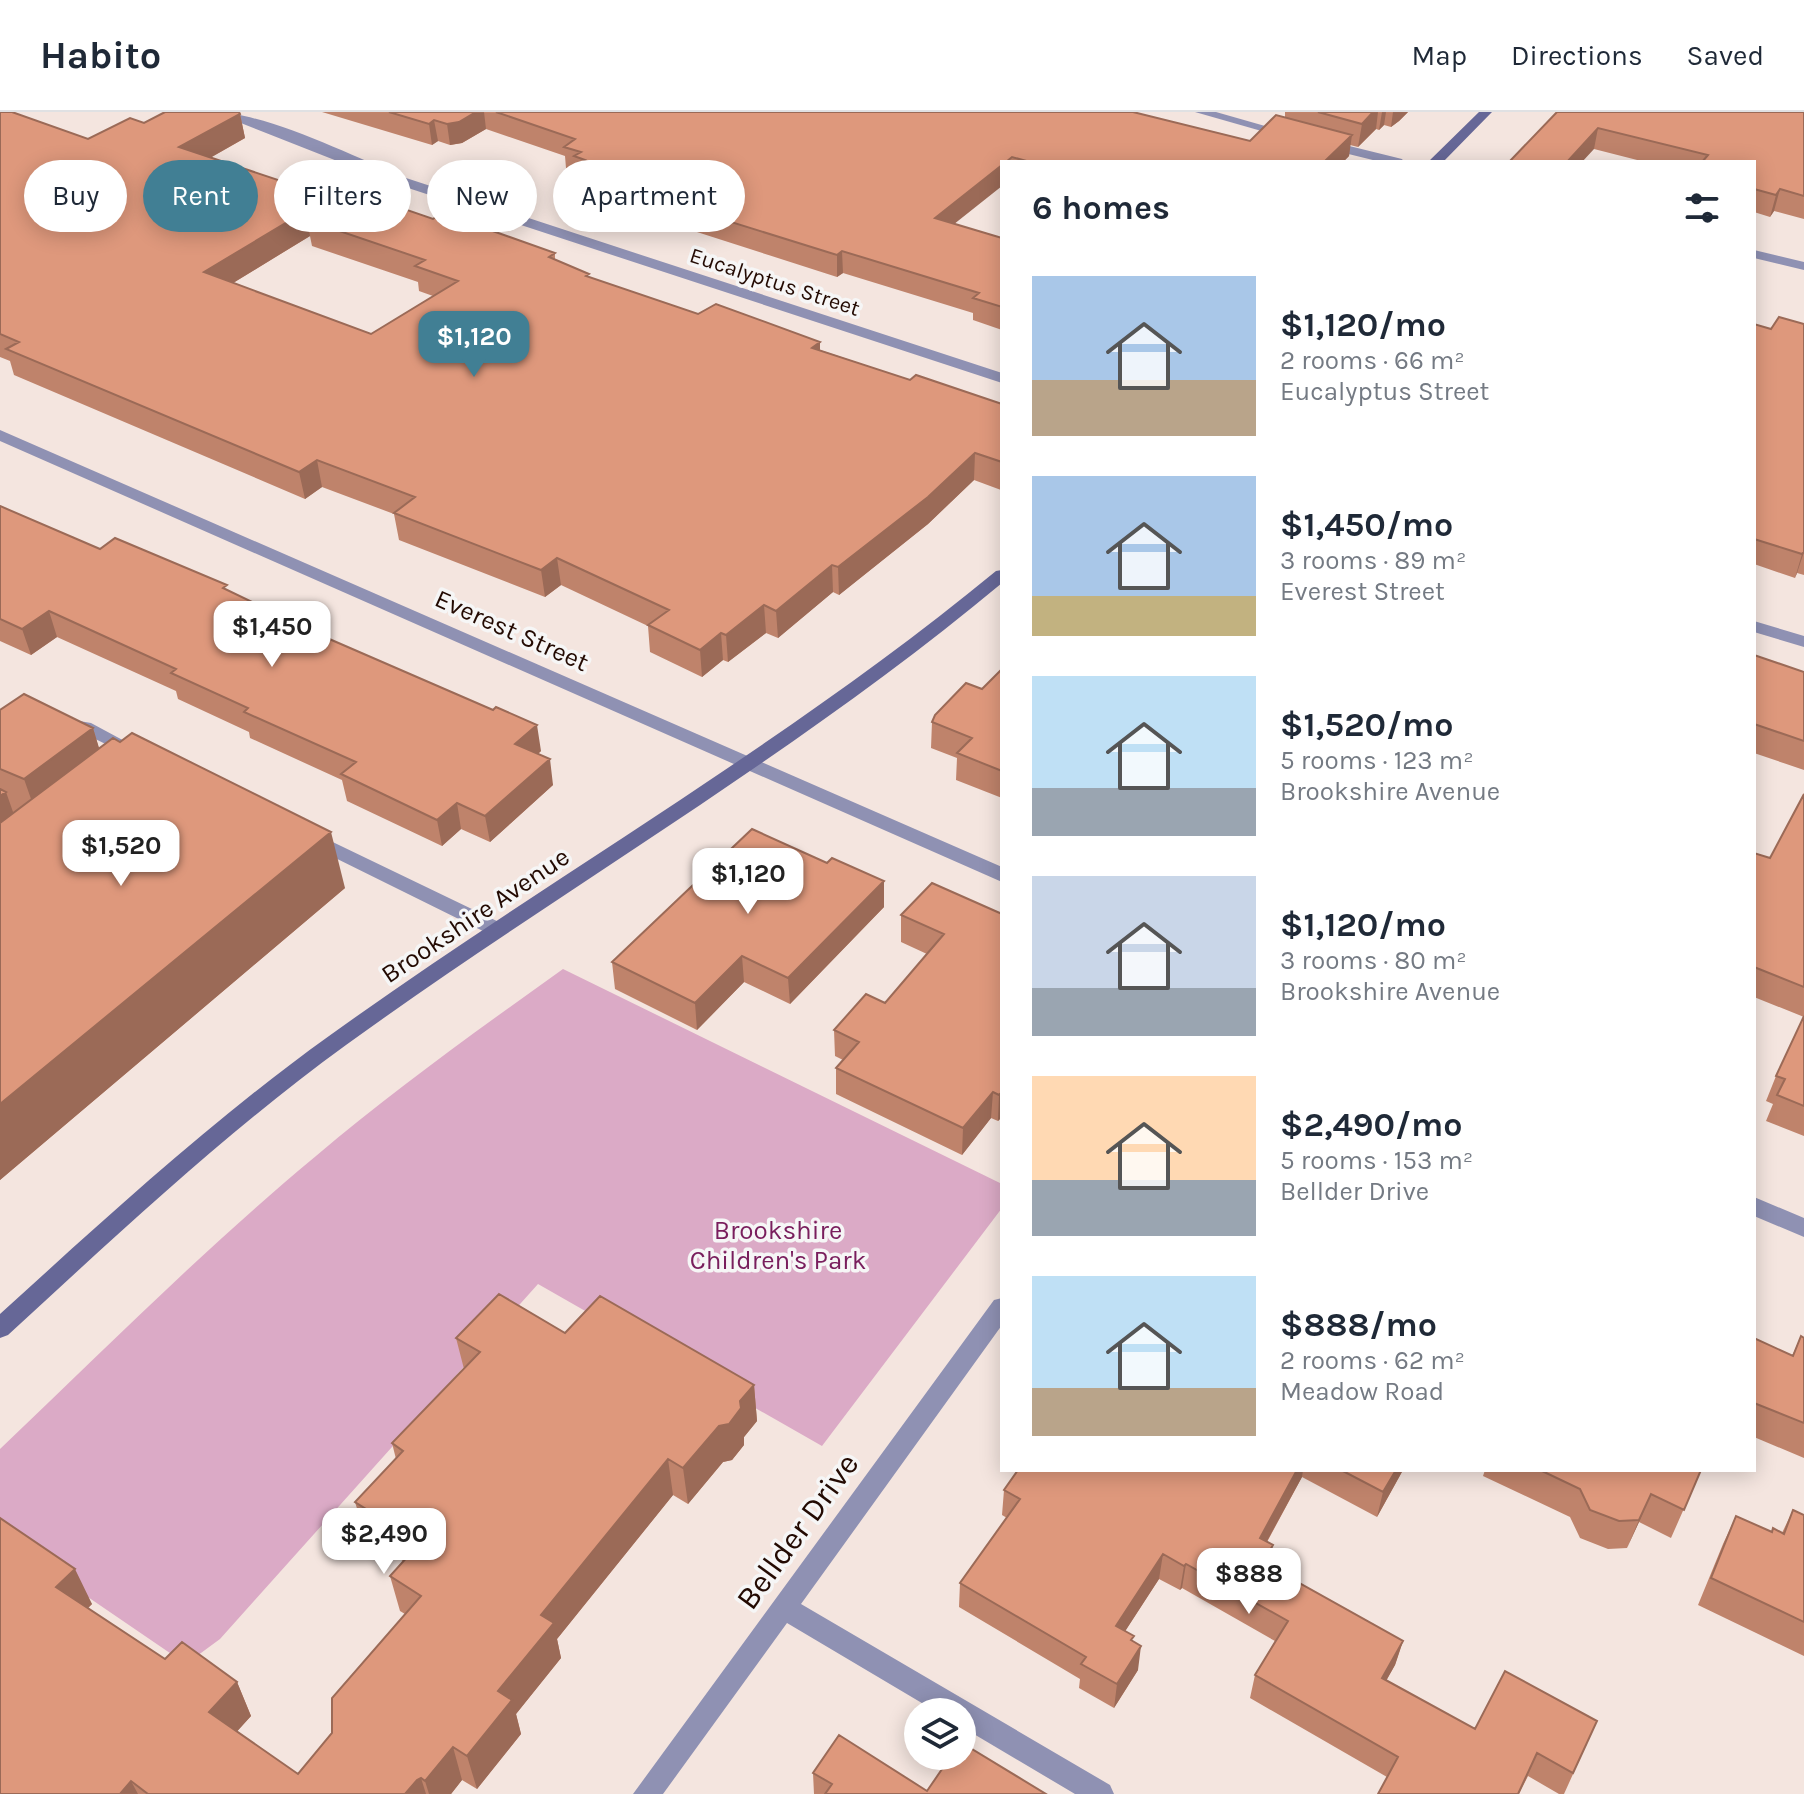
<!DOCTYPE html>
<html lang="en">
<head>
<meta charset="utf-8">
<style>
  :root { --surface:#fff; --page:#f6f6f7; --text:#1f2937; --muted:#747a83; --line:#e0e1e3; --accent:#417f94 }
  body { margin:0; font-family:Karla,sans-serif; background:var(--page); color:var(--text); height:100vh; display:flex; flex-direction:column; font-size:30px; white-space:nowrap }
  * { box-sizing:border-box; margin:0 }
  p { font-size:26px; color:var(--muted) }
  .icon { flex:none; width:44px; height:44px; fill:none; stroke:currentColor; stroke-width:2; stroke-linecap:round; stroke-linejoin:round }
  .map { position:relative; flex:1; overflow:hidden }
  .sheet { position:absolute; left:1000px; top:48px; width:756px; height:1312px; display:flex; flex-direction:column; background:var(--surface); border-radius:0px; box-shadow:0 4px 20px #0003 }
  .sheet>* { flex:none }
  .banner { position:absolute; left:24px; top:48px; width:760px; height:72px; display:flex; gap:16px }
  .tools { position:absolute; left:904px; top:1586px; display:grid; gap:16px }
  .tools a { display:grid; place-items:center; width:72px; height:72px; border-radius:50%; background:var(--surface); box-shadow:0 4px 20px #0003; font-size:40px }
  .price { position:absolute; translate:-50% -68px; padding:0 18px; border-radius:16px; background:#fff; color:#222; font-size:26px; line-height:52px; filter:drop-shadow(0 2px 4px #0008) }
  .price::after { content:''; position:absolute; left:50%; top:48px; width:24px; height:18px; margin-left:-12px; background:inherit; clip-path:polygon(0 0,100% 0,50% 100%) }
  .price.selected { background:var(--accent); color:#fff }
  ul { padding:0; list-style:none }
  li { display:flex; align-items:center; gap:24px; height:200px; padding:0 32px }
  li span { display:grid; place-items:center; flex:none; width:224px; height:160px; border-radius:0px; color:#555 }
  li>.icon { margin-inline-start:auto }
  span .icon { width:96px; height:96px; fill:#fffc; stroke-width:1 }
  li b { font-size:34px }
  h2 { display:flex; justify-content:space-between; align-items:center; height:96px; padding:0 32px; font-size:34px }
  .pill { padding:0 28px; border-radius:36px; background:var(--surface); box-shadow:0 4px 20px #0003; font-size:28px; line-height:72px }
  .pill.selected { background:var(--accent); color:#fff }
  header { display:flex; align-items:center; gap:48px; box-sizing:border-box; height:112px; padding:0 40px; background:var(--surface); border-bottom:2px solid var(--line) }
  header strong { font-size:38px }
  nav { display:flex; gap:44px; margin-inline-start:auto; font-size:28px }
  .map>svg:first-child { display:block }
  .green { fill:#dbaac6 }
  .lines { fill:none; stroke-linecap:round; stroke-linejoin:round }
  .lane { fill:#8f91b3; fill-rule:evenodd }
  .street { fill:#8f91b3; fill-rule:evenodd }
  .secondary { fill:#666797; fill-rule:evenodd }
  .wall { fill:#bf836b; fill-rule:evenodd }
  .shaded-wall { fill:#9b6a57 }
  .building { fill:#de987c; stroke:#9b6a57; stroke-width:2 }
  .labels { text-anchor:middle; stroke-width:7; stroke-linejoin:round; paint-order:stroke }
  .far-street-label { font-size:22px; fill:#230a02; stroke:#f6f6f6 }
  .street-label { font-size:26px; fill:#230a02; stroke:#f6f6f6 }
  .park-label { font-size:26px; fill:#791e5d; stroke:#f6f6f6 }
  .near-street-label { font-size:32px; fill:#230a02; stroke:#f6f6f6 }
</style>
</head>
<body>
<header>
<strong>Habito</strong>
<nav><a>Map</a><a>Directions</a><a>Saved</a></nav>
</header>
<div class="map">
<svg width="1804" height="1682" viewBox="0 0 1804 1682">
  <rect width="100%" height="100%" fill="#f4e5df"/>
  <path class="green" d="M 563,857 L 1002,1072 L 1002,1096 L 822,1334 L 538,1172 L 220,1527 L 186,1552 L 0,1425 L 0,1337 C 104,1238 206,1135 316,1044 C 395,977 479,917 563,857 Z"/>
  <g class="lines">
    <path class="lane" d="M 68,607 L 91,611 L 143,639 L 140,643 L 128,643 L 81,620 L 62,617 L 59,613 L 62,609 Z
      M 314,721 L 503,812 L 506,817 L 503,822 L 489,822 L 307,732 L 304,727 Z"/>
    <path class="street" d="M 213,0 C 264,0 353,44 403,65 L 1002,261 L 1002,271 L 393,71 Z
      M 1195,0 L 1216,0 L 1296,23 L 1290,27 Z
      M 1325,28 L 1402,47 L 1404,50 L 1381,50 L 1320,35 L 1318,32 Z
      M 1754,138 L 1804,150 L 1804,158 L 1754,146 Z
      M 0,318 L 1002,755 L 1002,770 L 0,329 Z
      M 1754,509 L 1804,524 L 1804,535 L 1754,520 Z
      M 1754,1085 L 1804,1106 L 1804,1125 L 1754,1104 Z
      M 1002,1186 L 1002,1213 L 801,1492 L 1110,1673 L 1114,1682 L 1075,1682 L 962,1615 L 962,1600 L 937,1600 L 787,1511 L 663,1682 L 633,1682 L 994,1188 Z"/>
    <path class="secondary" d="M 1479,0 L 1492,0 L 1443,50 L 1428,50 Z
      M 1002,458 L 1002,471 C 796,643 563,776 346,933 C 225,1021 118,1122 8,1223 L 0,1226 L 0,1202 C 107,1105 212,1008 329,924 C 550,765 785,633 996,459 Z"/>
  </g>
  <path class="wall" d="M 0,0 L 88,27 L 144,11 L 240,2 L 245,26 L 210,46 L 331,94 L 433,107 L 555,141 L 555,148 L 589,165 L 698,202 L 820,238 L 910,268 L 1002,292 L 1002,376 L 1001,378 L 974,368 L 928,412 L 839,483 L 833,480 L 778,526 L 766,521 L 728,550 L 723,548 L 702,565 L 650,540 L 648,514 L 561,473 L 545,485 L 399,428 L 394,402 L 322,375 L 305,387 L 14,263 L 10,249 L 0,245 ZM 310,124 L 312,134 L 418,170 L 419,179 L 433,184 L 371,222 L 233,171 Z
    M 322,0 L 1133,0 L 1250,29 L 1285,6 L 1285,0 L 1408,0 L 1399,9 L 1391,15 L 1384,13 L 1379,18 L 1376,17 L 1358,35 L 1350,33 L 1349,44 L 1343,50 L 1002,50 L 954,112 L 1002,126 L 1002,218 L 973,208 L 973,201 L 843,161 L 837,165 L 672,112 L 672,106 L 577,76 L 575,58 L 566,56 L 565,44 L 486,17 L 462,31 L 450,33 L 438,29 L 432,33 Z
    M 1557,0 L 1804,0 L 1804,107 L 1774,99 L 1770,105 L 1754,100 L 1754,50 L 1645,50 L 1594,37 Z
    M 1754,212 L 1771,217 L 1804,212 L 1804,463 L 1797,461 L 1795,466 L 1754,452 Z
    M 0,394 L 100,437 L 229,479 L 541,639 L 538,642 L 553,673 L 490,730 L 461,717 L 442,734 L 347,689 L 342,668 L 250,626 L 249,620 L 178,587 L 176,579 L 57,525 L 31,543 L 0,529 Z
    M 1754,543 L 1804,560 L 1804,658 L 1754,641 Z
    M 1002,557 L 1002,686 L 956,668 L 957,646 L 931,636 L 932,610 L 982,577 Z
    M 0,598 L 93,616 L 99,637 L 345,776 L 0,1068 Z
    M 1804,682 L 1804,1024 L 1766,1009 L 1773,992 L 1766,989 L 1776,964 L 1804,905 L 1754,885 L 1754,741 L 1770,746 Z
    M 827,751 L 884,769 L 884,795 L 790,892 L 744,870 L 697,918 L 615,877 L 612,850 Z
    M 1002,802 L 1002,1005 L 998,1009 L 991,1006 L 962,1043 L 836,982 L 836,956 L 843,948 L 835,944 L 834,918 L 885,891 L 927,842 L 901,830 L 901,803 Z
    M 565,1221 L 754,1273 L 757,1309 L 744,1325 L 744,1333 L 732,1348 L 723,1350 L 688,1392 L 673,1383 L 557,1527 L 561,1546 L 516,1602 L 521,1622 L 477,1677 L 462,1668 L 451,1682 L 0,1682 L 0,1406 L 92,1492 L 88,1496 L 165,1547 L 237,1570 L 251,1604 L 237,1619 L 298,1662 L 332,1621 L 405,1502 L 400,1499 L 390,1464 L 403,1449 L 366,1426 L 355,1390 L 396,1347 L 392,1331 L 464,1257 L 456,1226 Z
    M 1801,1224 L 1804,1226 L 1804,1346 L 1754,1325 L 1754,1226 L 1792,1244 Z
    M 1018,1358 L 1403,1358 L 1377,1405 L 1302,1365 L 1267,1430 L 1271,1439 L 1274,1440 L 1271,1455 L 1403,1529 L 1395,1553 L 1386,1569 L 1475,1617 L 1597,1609 L 1564,1682 L 1559,1682 L 1528,1664 L 1519,1682 L 1378,1682 L 1387,1665 L 1250,1586 L 1255,1563 L 1275,1529 L 1182,1476 L 1180,1478 L 1159,1467 L 1125,1519 L 1133,1529 L 1138,1558 L 1114,1596 L 1079,1576 L 1080,1567 L 959,1495 L 960,1471 L 1007,1406 L 1002,1403 L 1004,1378 Z
    M 1485,1358 L 1701,1358 L 1671,1426 L 1639,1410 L 1627,1436 L 1608,1437 L 1580,1426 L 1570,1405 L 1483,1364 Z
    M 1793,1398 L 1804,1403 L 1804,1544 L 1698,1493 L 1723,1432 L 1736,1404 L 1772,1420 L 1782,1421 Z
    M 813,1661 L 927,1679 L 1046,1682 L 814,1682 Z"/>
  <path class="shaded-wall" d="M 476,0 L 484,0 L 486,17 L 462,31 L 450,33 L 447,12 Z
    M 1373,0 L 1378,0 L 1376,17 L 1358,35 L 1362,12 Z
    M 1382,0 L 1386,0 L 1384,13 L 1379,18 Z
    M 1393,0 L 1408,0 L 1399,9 L 1391,15 Z
    M 240,2 L 245,26 L 185,60 L 179,35 Z
    M 434,8 L 438,29 L 432,33 L 429,12 Z
    M 1598,16 L 1594,37 L 1582,50 L 1567,50 Z
    M 1352,23 L 1349,44 L 1343,50 L 1324,50 Z
    M 1002,53 L 1002,74 L 934,128 L 935,106 Z
    M 1780,77 L 1774,99 L 1770,105 L 1776,83 Z
    M 329,85 L 334,110 L 307,108 L 310,124 L 210,185 L 204,160 Z
    M 842,139 L 843,161 L 837,165 L 837,143 Z
    M 820,230 L 820,256 L 812,236 Z
    M 975,341 L 974,368 L 928,412 L 839,483 L 838,455 Z
    M 317,348 L 322,375 L 305,387 L 299,360 Z
    M 1002,350 L 1002,376 L 1001,378 L 1002,351 Z
    M 1804,440 L 1797,461 L 1795,466 L 1802,442 Z
    M 557,446 L 561,473 L 545,485 L 541,458 Z
    M 832,453 L 833,480 L 778,526 L 776,499 Z
    M 764,493 L 766,521 L 728,550 L 726,523 Z
    M 49,499 L 57,525 L 31,543 L 22,517 Z
    M 721,521 L 723,548 L 702,565 L 700,538 Z
    M 537,613 L 541,639 L 519,658 L 515,632 Z
    M 93,616 L 110,672 L 44,724 L 24,667 Z
    M 550,647 L 553,673 L 490,730 L 485,704 Z
    M 6,680 L 26,737 L 0,756 L 0,684 Z
    M 457,691 L 461,717 L 442,734 L 437,708 Z
    M 331,720 L 345,776 L 0,1068 L 0,992 Z
    M 884,769 L 884,795 L 790,892 L 788,866 Z
    M 742,844 L 744,870 L 697,918 L 695,891 Z
    M 993,980 L 991,1006 L 962,1043 L 963,1016 Z
    M 1002,980 L 1002,1005 L 998,1009 L 999,983 Z
    M 754,1273 L 757,1309 L 744,1325 L 744,1333 L 732,1348 L 723,1350 L 688,1392 L 683,1356 Z
    M 668,1347 L 673,1383 L 557,1527 L 561,1546 L 516,1602 L 521,1622 L 477,1677 L 467,1644 L 498,1579 L 541,1503 Z
    M 1297,1358 L 1303,1358 L 1302,1365 L 1255,1451 L 1260,1426 Z
    M 1396,1358 L 1403,1358 L 1377,1405 L 1383,1380 Z
    M 1651,1382 L 1639,1410 L 1627,1436 L 1639,1408 Z
    M 1273,1433 L 1269,1449 L 1274,1440 L 1269,1465 L 1262,1477 L 1270,1438 Z
    M 1163,1442 L 1159,1467 L 1113,1538 L 1116,1514 Z
    M 1186,1452 L 1182,1476 L 1180,1478 L 1184,1454 Z
    M 75,1457 L 92,1492 L 74,1510 L 56,1475 Z
    M 1403,1529 L 1395,1553 L 1374,1590 L 1382,1566 Z
    M 1141,1534 L 1138,1558 L 1114,1596 L 1117,1572 Z
    M 237,1570 L 251,1604 L 224,1634 L 209,1600 Z
    M 453,1635 L 462,1668 L 451,1682 L 429,1682 L 425,1669 Z
    M 421,1666 L 426,1682 L 405,1682 L 417,1668 Z
    M 131,1669 L 138,1682 L 120,1682 Z"/>
  <path class="building" d="M 0,0 L 12,0 L 88,27 L 130,6 L 144,11 L 165,0 L 239,0 L 240,2 L 179,35 L 329,85 L 204,160 L 371,222 L 458,169 L 415,154 L 425,148 L 307,108 L 355,80 L 433,107 L 440,102 L 456,106 L 555,141 L 549,145 L 589,162 L 586,164 L 698,202 L 716,192 L 820,230 L 812,236 L 910,268 L 916,263 L 1002,292 L 1002,350 L 975,341 L 928,385 L 838,455 L 832,453 L 776,499 L 764,493 L 726,523 L 721,521 L 700,538 L 648,513 L 669,498 L 557,446 L 541,458 L 394,401 L 415,385 L 317,348 L 299,360 L 6,237 L 19,230 L 0,222 Z
    M 389,0 L 476,0 L 459,10 L 447,12 L 434,8 L 429,12 Z
    M 496,0 L 1133,0 L 1250,29 L 1276,3 L 1352,23 L 1324,50 L 1030,50 L 1012,45 L 1006,50 L 1002,50 L 1002,53 L 935,106 L 1002,126 L 1002,195 L 973,186 L 979,181 L 842,139 L 837,143 L 670,91 L 676,87 L 574,55 L 585,48 L 574,44 L 581,40 L 564,35 L 575,27 Z
    M 1318,0 L 1373,0 L 1362,12 Z
    M 1557,0 L 1804,0 L 1804,84 L 1780,77 L 1776,83 L 1754,77 L 1754,50 L 1702,50 L 1708,43 L 1598,16 L 1567,50 L 1509,50 Z
    M 1779,205 L 1804,212 L 1804,440 L 1802,442 L 1754,427 L 1754,212 L 1771,217 Z
    M 0,394 L 100,437 L 115,426 L 227,473 L 223,476 L 327,526 L 493,598 L 496,595 L 537,613 L 515,632 L 550,647 L 485,704 L 457,691 L 437,708 L 341,662 L 356,650 L 244,600 L 248,596 L 171,561 L 176,557 L 49,499 L 22,517 L 0,507 Z
    M 1754,543 L 1804,560 L 1804,629 L 1754,612 Z
    M 1002,557 L 1002,659 L 957,641 L 972,626 L 932,610 L 935,603 L 966,571 L 982,577 Z
    M 24,582 L 93,616 L 24,667 L 0,657 L 0,598 Z
    M 132,621 L 331,720 L 0,992 L 0,711 L 113,626 L 120,630 Z
    M 0,677 L 6,680 L 0,684 Z
    M 1804,682 L 1804,875 L 1754,855 L 1754,741 L 1770,746 Z
    M 752,717 L 827,751 L 832,746 L 884,769 L 788,866 L 742,844 L 695,891 L 612,850 Z
    M 932,771 L 1002,802 L 1002,980 L 999,983 L 993,980 L 963,1016 L 836,956 L 859,930 L 834,918 L 866,882 L 885,891 L 944,822 L 901,803 Z
    M 1804,904 L 1804,994 L 1777,983 L 1785,967 L 1776,964 Z
    M 499,1182 L 565,1221 L 600,1184 L 754,1273 L 740,1289 L 741,1296 L 729,1312 L 719,1314 L 683,1356 L 668,1347 L 541,1503 L 554,1511 L 498,1579 L 512,1588 L 467,1644 L 453,1635 L 425,1669 L 421,1666 L 417,1668 L 405,1682 L 148,1682 L 131,1669 L 120,1682 L 0,1682 L 0,1406 L 75,1457 L 56,1475 L 165,1547 L 182,1530 L 237,1570 L 209,1600 L 298,1662 L 332,1621 L 332,1586 L 421,1484 L 390,1464 L 420,1431 L 355,1390 L 403,1339 L 392,1331 L 480,1240 L 456,1226 Z
    M 1801,1224 L 1804,1226 L 1804,1311 L 1754,1291 L 1754,1226 L 1793,1244 Z
    M 1018,1358 L 1297,1358 L 1260,1426 L 1273,1433 L 1270,1438 L 1274,1440 L 1267,1453 L 1403,1529 L 1382,1566 L 1475,1617 L 1505,1559 L 1597,1609 L 1573,1661 L 1537,1641 L 1518,1682 L 1378,1682 L 1398,1645 L 1255,1563 L 1288,1509 L 1186,1452 L 1184,1454 L 1163,1442 L 1116,1514 L 1134,1524 L 1131,1528 L 1141,1534 L 1117,1572 L 1081,1552 L 1086,1545 L 960,1471 L 1020,1387 L 1004,1378 Z
    M 1341,1358 L 1396,1358 L 1383,1380 Z
    M 1540,1358 L 1701,1358 L 1684,1398 L 1651,1382 L 1639,1408 L 1619,1409 L 1590,1398 L 1580,1377 Z
    M 1793,1398 L 1804,1403 L 1804,1510 L 1711,1466 L 1736,1404 L 1772,1420 L 1773,1416 L 1784,1422 Z
    M 839,1623 L 927,1679 L 951,1644 L 962,1644 L 962,1631 L 1046,1682 L 825,1682 L 832,1672 L 813,1661 Z"/>
  <g class="labels">
    <g class="far-street-label">
      <text transform="translate(775 169) rotate(18)" y="8">Eucalyptus Street</text>
    </g>
    <g class="street-label">
      <text transform="translate(512 518) rotate(24)" y="9">Everest Street</text>
      <text transform="translate(475 803) rotate(-34)" y="9">Brookshire Avenue</text>
    </g>
    <g class="park-label">
      <text x="778" y="1127">Brookshire<tspan x="778" dy="30">Children's Park</tspan></text>
    </g>
    <g class="near-street-label">
      <text transform="translate(797 1419) rotate(-54)" y="11">Bellder Drive</text>
    </g>
  </g>
</svg>
<div class="tools">
<a><svg class="icon" aria-label="layers" viewBox="0 0 24 24"><path d="M12 4l9 5-9 5-9-5zM3 14l9 5 9-5"/></svg></a>
</div>
<b class="price selected" style="left:474px;top:267px">$1,120</b>
<b class="price" style="left:272px;top:557px">$1,450</b>
<b class="price" style="left:121px;top:776px">$1,520</b>
<b class="price" style="left:748px;top:804px">$1,120</b>
<b class="price" style="left:384px;top:1464px">$2,490</b>
<b class="price" style="left:1249px;top:1504px">$888</b>
<div class="banner">
<a class="pill">Buy</a>
<a class="pill selected">Rent</a>
<a class="pill">Filters</a>
<a class="pill">New</a>
<a class="pill">Apartment</a>
</div>
<section class="sheet">
<h2>6 homes<svg class="icon" aria-label="filters" viewBox="0 0 24 24"><path d="M4 7h16M4 17h16"/><circle cx="9" cy="7" r="2"/><circle cx="15" cy="17" r="2"/></svg></h2>
<ul>
<li><span style="background:linear-gradient(#a9c7e8 65%,#b9a48a 0)"><svg class="icon" aria-label="home" viewBox="0 0 24 24"><path d="M3 11l9-7 9 7M6 9v11h12V9"/></svg></span><div><b>$1,120/mo</b><p>2 rooms · 66 m²</p><p>Eucalyptus Street</p></div></li>
<li><span style="background:linear-gradient(#a9c7e8 75%,#c2b280 0)"><svg class="icon" aria-label="home" viewBox="0 0 24 24"><path d="M3 11l9-7 9 7M6 9v11h12V9"/></svg></span><div><b>$1,450/mo</b><p>3 rooms · 89 m²</p><p>Everest Street</p></div></li>
<li><span style="background:linear-gradient(#bfe0f5 70%,#9aa5b1 0)"><svg class="icon" aria-label="home" viewBox="0 0 24 24"><path d="M3 11l9-7 9 7M6 9v11h12V9"/></svg></span><div><b>$1,520/mo</b><p>5 rooms · 123 m²</p><p>Brookshire Avenue</p></div></li>
<li><span style="background:linear-gradient(#c9d6e8 70%,#9aa5b1 0)"><svg class="icon" aria-label="home" viewBox="0 0 24 24"><path d="M3 11l9-7 9 7M6 9v11h12V9"/></svg></span><div><b>$1,120/mo</b><p>3 rooms · 80 m²</p><p>Brookshire Avenue</p></div></li>
<li><span style="background:linear-gradient(#ffd9b3 65%,#9aa5b1 0)"><svg class="icon" aria-label="home" viewBox="0 0 24 24"><path d="M3 11l9-7 9 7M6 9v11h12V9"/></svg></span><div><b>$2,490/mo</b><p>5 rooms · 153 m²</p><p>Bellder Drive</p></div></li>
<li><span style="background:linear-gradient(#bfe0f5 70%,#b9a48a 0)"><svg class="icon" aria-label="home" viewBox="0 0 24 24"><path d="M3 11l9-7 9 7M6 9v11h12V9"/></svg></span><div><b>$888/mo</b><p>2 rooms · 62 m²</p><p>Meadow Road</p></div></li>
</ul>
</section>
</div>
</body>
</html>
